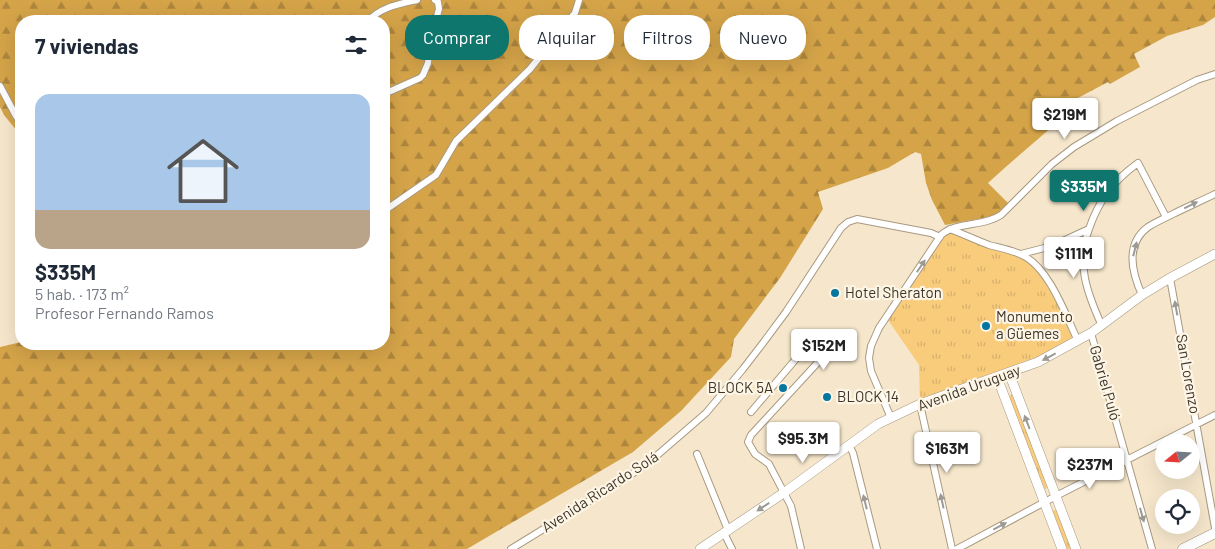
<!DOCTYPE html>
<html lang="es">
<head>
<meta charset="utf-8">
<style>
  :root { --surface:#fff; --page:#f2f2f3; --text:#1f2937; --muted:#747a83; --accent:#0f766e }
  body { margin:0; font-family:Barlow,sans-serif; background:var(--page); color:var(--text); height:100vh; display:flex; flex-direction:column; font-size:19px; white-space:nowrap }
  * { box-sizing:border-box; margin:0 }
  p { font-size:16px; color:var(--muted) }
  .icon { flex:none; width:28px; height:28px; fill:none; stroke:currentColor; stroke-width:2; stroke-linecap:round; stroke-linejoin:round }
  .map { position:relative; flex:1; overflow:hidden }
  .drawer { position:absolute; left:15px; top:15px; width:375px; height:335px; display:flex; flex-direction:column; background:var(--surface); border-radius:20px; box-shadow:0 5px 20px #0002 }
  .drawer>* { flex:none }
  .guide { position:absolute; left:405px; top:15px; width:475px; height:45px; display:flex; gap:10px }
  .needle { width:32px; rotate:252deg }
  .controls { position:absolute; left:1155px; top:434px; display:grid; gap:10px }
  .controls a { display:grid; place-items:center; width:45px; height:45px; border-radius:50%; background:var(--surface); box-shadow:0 5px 20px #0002; font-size:25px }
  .price { position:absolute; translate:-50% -42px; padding:0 11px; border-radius:5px; background:#fff; color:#222; font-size:16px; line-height:32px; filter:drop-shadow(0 1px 2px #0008) }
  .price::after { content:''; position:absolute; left:50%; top:30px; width:15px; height:11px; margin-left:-8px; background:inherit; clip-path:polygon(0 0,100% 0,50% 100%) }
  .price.selected { background:var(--accent); color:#fff }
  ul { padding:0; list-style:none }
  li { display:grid; align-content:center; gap:10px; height:265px; padding:0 20px }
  li span { display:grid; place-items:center; height:155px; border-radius:15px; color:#555 }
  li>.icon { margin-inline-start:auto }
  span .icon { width:90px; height:90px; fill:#fffc; stroke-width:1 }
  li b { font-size:21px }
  h2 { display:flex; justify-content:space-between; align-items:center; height:60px; padding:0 20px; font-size:21px }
  .chip { padding:0 18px; border-radius:20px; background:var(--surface); box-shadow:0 5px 20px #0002; font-size:18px; line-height:45px }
  .chip.selected { background:var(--accent); color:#fff }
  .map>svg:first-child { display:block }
  .grass { fill:url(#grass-tufts) }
  .forest { fill:url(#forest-firs) }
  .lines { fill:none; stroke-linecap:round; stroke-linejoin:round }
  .street-casing { stroke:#a89981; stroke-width:8 }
  .secondary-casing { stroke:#a89981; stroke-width:10 }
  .primary-casing { stroke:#a89981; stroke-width:11 }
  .street { stroke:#fff; stroke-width:6 }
  .secondary { stroke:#fff; stroke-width:9 }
  .primary { stroke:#fff; stroke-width:10 }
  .oneway { fill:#9d9a94 }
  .poi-dot { fill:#0576a0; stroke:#fef5e5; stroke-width:2 }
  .labels { text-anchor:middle; stroke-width:4.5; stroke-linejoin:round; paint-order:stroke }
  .poi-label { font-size:15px; fill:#3b342a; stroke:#fef5e5; text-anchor:start }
  .street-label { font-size:15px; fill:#3b342a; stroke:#fef5e5 }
</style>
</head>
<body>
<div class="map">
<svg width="1215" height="549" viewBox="0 0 1215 549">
  <defs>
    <pattern id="grass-tufts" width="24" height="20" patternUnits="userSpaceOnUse" patternTransform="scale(1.25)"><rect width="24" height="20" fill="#f9cc7c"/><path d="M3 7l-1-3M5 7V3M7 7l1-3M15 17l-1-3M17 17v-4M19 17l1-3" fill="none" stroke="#d6b06b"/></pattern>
    <pattern id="forest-firs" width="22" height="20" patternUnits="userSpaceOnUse" patternTransform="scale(1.25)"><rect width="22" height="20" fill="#d5a449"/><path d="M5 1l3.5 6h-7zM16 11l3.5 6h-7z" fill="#ae863d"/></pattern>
  </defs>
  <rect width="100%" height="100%" fill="#f6e7cc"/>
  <path class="grass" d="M 953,232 L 1021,254 L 1041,271 L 1078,341 L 1036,363 L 920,404 L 919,365 L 886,317 L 937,242 L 947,233 Z
    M 1012,394 L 1048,486 L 1046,489 L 1043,488 L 1009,397 Z
    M 1053,510 L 1056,510 L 1058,511 L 1072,549 L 1066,549 L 1053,513 Z"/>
  <path class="forest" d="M 0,0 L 1215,0 L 1215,17 L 1203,25 L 1167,36 L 1134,54 L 1140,67 L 1110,84 L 1108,82 L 1076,99 L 1077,104 C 1048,132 1017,156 988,183 L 1009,204 L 995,216 L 945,225 L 932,200 L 926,183 L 921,154 L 915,152 L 888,168 L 818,192 L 823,209 L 780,278 L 734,339 L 731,357 L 681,411 L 633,452 L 467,549 L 0,549 L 0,347 L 21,342 L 21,344 L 384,344 L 384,21 L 21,21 L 21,136 L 4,115 L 0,107 Z"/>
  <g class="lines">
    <defs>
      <path id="street" d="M 368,21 C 381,7 399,4 417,0
        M 0,86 L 16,116 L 21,123
        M 384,94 L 420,78 L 423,75 L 428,63 L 431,38 L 439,9 L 438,2 L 435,0
        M 384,211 L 436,175 L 456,141 L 530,69 L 575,13 L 579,0
        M 950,229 C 963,234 976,240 989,245 C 1000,248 1012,250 1022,255 C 1049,267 1066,316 1078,341
        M 1089,229 C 1076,264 1087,293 1102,326
        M 1021,254 L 1052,246 L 1089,229 C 1099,200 1113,181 1138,163 L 1166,217
        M 1170,278 L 1215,528
        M 1142,295 C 1132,273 1125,244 1148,227 C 1156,222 1165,218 1173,214 C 1187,207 1201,201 1215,194
        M 1091,333 L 1152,549
        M 920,404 L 952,549
        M 751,412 L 806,347 L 814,344 L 817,345 L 821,357 L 821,359 L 751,435 L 748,442 L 755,454 L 769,464 L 771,468 L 791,506 L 801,549
        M 891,418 L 871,371 L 869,358 L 871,346 L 879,328 L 941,235 C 957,221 983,227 1001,215 L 1052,164 L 1074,147 L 1117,121 L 1197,80 L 1215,74
        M 849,445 L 853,453 L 877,549
        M 697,454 L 728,530
        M 724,533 L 732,549
        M 511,549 L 612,487 L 647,464 L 706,413 L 743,369 L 763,343 L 786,312 L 841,228 L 848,222 L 857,219 L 931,233 L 940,237
        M 957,549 L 1056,496 L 1215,415"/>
      <path id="secondary" d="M 1009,373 L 1076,549
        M 997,377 L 1062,549
        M 700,549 L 785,492 L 878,424 L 920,404 L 1038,362 L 1091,333 L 1142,295 L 1170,278 L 1215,254"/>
      <path id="primary" d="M 1183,549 L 1215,533"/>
    </defs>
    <use href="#street" class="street-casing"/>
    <use href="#secondary" class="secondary-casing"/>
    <use href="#primary" class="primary-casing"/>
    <use href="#street" class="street"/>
    <use href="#secondary" class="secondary"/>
    <use href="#primary" class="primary"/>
  </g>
  <defs><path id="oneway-solid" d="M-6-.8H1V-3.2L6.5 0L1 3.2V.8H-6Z" transform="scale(1.25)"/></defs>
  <g class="oneway">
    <use href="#oneway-solid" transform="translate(1191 205) rotate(-26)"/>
    <use href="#oneway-solid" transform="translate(1135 249) rotate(-76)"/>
    <use href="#oneway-solid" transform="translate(921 266) rotate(-56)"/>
    <use href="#oneway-solid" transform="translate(1176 308) rotate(-100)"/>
    <use href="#oneway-solid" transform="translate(1049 357) rotate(152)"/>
    <use href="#oneway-solid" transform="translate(1027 422) rotate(-111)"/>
    <use href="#oneway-solid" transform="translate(942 501) rotate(-102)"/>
    <use href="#oneway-solid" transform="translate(865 502) rotate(-104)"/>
    <use href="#oneway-solid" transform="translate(763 507) rotate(146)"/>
    <use href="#oneway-solid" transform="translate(1142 515) rotate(74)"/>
    <use href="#oneway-solid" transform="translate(1000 526) rotate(-28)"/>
  </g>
  <g class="poi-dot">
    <circle cx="835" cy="293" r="5"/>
    <circle cx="986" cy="326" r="5"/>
    <circle cx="783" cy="388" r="5"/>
    <circle cx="827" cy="397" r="5"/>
  </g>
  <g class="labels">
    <g class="poi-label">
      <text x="845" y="298">Hotel Sheraton</text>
      <text x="996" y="322">Monumento<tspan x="996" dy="17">a Güemes</tspan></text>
      <text x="773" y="393" text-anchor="end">BLOCK 5A</text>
      <text x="837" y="402">BLOCK 14</text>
    </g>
    <g class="street-label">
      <text transform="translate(1188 374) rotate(80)" y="5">San Lorenzo</text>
      <text transform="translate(1105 383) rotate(74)" y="5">Gabriel Puló</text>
      <text transform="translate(969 388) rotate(-20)" y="5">Avenida Uruguay</text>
      <text transform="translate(600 492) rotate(-33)" y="5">Avenida Ricardo Solá</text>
    </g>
  </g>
</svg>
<div class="controls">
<a><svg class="needle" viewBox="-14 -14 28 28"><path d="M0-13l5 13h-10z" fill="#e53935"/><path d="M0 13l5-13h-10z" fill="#747a83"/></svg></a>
<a><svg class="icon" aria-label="locate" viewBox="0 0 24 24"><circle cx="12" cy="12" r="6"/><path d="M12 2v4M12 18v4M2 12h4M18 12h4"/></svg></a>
</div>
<b class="price" style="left:1065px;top:140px">$219M</b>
<b class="price selected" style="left:1084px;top:212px">$335M</b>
<b class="price" style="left:1074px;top:279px">$111M</b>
<b class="price" style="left:824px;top:371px">$152M</b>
<b class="price" style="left:803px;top:464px">$95.3M</b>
<b class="price" style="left:947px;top:474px">$163M</b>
<b class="price" style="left:1090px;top:490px">$237M</b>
<div class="guide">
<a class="chip selected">Comprar</a>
<a class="chip">Alquilar</a>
<a class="chip">Filtros</a>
<a class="chip">Nuevo</a>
</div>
<section class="drawer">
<h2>7 viviendas<svg class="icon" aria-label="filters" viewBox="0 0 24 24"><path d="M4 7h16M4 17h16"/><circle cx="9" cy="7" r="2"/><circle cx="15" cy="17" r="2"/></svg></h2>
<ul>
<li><span style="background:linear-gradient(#a9c7e8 75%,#b9a48a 0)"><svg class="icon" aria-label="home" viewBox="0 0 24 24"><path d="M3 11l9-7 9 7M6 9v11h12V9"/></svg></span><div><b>$335M</b><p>5 hab. · 173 m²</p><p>Profesor Fernando Ramos</p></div></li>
</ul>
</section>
</div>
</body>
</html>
